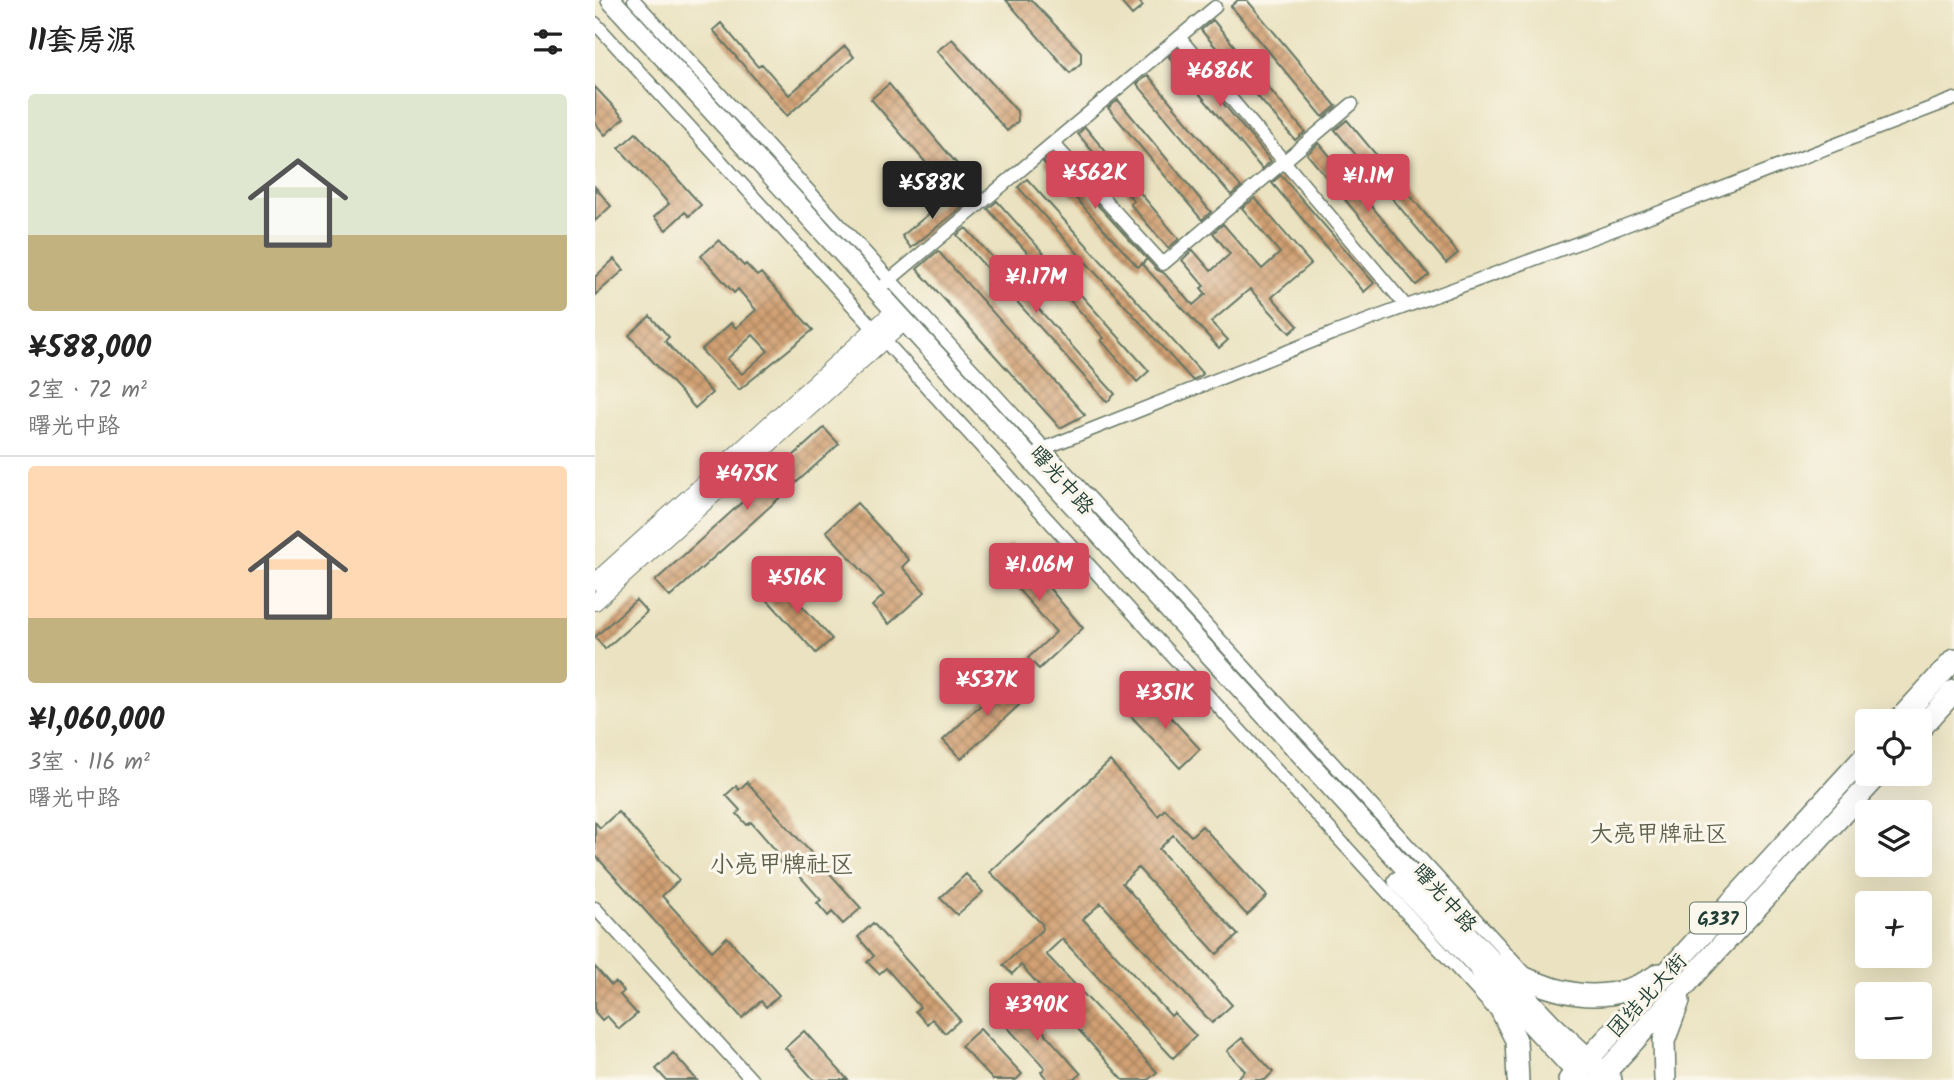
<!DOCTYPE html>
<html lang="zh">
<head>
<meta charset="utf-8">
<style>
  :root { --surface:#fff; --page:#f2f2f2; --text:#222; --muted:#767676; --line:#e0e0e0; --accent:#d1495b }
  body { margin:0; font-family:Kalam,"LXGW WenKai TC",sans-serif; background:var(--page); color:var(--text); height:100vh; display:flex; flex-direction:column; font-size:26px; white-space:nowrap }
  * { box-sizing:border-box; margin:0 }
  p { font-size:23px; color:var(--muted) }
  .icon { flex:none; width:38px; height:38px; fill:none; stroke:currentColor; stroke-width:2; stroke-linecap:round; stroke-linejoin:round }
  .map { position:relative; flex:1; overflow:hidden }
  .panel { display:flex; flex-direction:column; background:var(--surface); width:595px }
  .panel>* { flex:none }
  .buttons { position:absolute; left:1260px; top:709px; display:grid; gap:14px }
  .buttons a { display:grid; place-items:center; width:77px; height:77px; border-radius:7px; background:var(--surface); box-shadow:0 7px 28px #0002; font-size:35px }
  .price { position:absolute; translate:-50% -60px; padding:0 16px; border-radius:7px; background:var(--accent); color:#fff; font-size:23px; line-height:46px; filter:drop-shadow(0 2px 4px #0008) }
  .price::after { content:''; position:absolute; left:50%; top:42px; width:21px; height:16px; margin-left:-10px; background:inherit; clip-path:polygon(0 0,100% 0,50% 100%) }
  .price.current { background:#222; color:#fff }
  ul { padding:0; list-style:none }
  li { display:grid; align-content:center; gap:14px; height:371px; padding:0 28px }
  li+li { border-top:2px solid var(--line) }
  li span { display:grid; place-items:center; height:217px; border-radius:7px; color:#555 }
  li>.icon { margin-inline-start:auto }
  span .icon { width:126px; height:126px; fill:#fffc; stroke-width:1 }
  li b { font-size:30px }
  h2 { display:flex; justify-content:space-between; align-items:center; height:84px; padding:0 28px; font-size:30px }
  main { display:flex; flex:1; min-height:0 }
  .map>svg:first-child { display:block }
  .building { fill:url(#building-cross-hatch); fill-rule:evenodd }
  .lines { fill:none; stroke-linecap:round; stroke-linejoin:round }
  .minor-casing { stroke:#667765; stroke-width:15 }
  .tertiary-casing { stroke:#667765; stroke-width:18 }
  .secondary-casing { stroke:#667765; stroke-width:22 }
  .trunk-casing { stroke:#667765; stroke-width:24 }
  .minor { stroke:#fff; stroke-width:12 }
  .tertiary { stroke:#fff; stroke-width:16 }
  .secondary { stroke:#fff; stroke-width:19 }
  .trunk { stroke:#fff; stroke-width:21 }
  .labels { text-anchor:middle; stroke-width:6; stroke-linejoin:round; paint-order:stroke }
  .shield { fill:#fbf7ec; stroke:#61756b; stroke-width:2 }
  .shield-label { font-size:19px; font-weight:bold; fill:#1f3d34 }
  .street-label { font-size:21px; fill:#1f3d34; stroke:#fbf7ec }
  .neighbourhood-label { font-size:23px; fill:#5d604a; stroke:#fbf7ec }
  .quarter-label { font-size:24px; fill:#5d604a; stroke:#fbf7ec }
</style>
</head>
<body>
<main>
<section class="panel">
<h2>11套房源<svg class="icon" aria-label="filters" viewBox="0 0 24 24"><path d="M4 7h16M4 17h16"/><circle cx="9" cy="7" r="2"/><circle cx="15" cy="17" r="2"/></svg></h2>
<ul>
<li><span style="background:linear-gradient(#dfe7d0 65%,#c2b280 0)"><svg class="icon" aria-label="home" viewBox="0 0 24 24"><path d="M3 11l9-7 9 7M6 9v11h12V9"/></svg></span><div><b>¥588,000</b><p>2室 · 72 m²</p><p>曙光中路</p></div></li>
<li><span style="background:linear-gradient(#ffd9b3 70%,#c2b280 0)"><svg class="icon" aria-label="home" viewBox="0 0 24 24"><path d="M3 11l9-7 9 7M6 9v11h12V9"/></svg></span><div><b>¥1,060,000</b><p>3室 · 116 m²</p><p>曙光中路</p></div></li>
</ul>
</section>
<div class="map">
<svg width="1359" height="1080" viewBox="0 0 1359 1080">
  <defs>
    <pattern id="building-cross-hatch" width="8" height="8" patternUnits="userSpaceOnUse" patternTransform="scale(1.75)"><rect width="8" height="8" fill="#d1a073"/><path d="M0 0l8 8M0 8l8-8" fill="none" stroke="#a9845f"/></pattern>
  </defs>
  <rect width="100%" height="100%" fill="#fbf7ec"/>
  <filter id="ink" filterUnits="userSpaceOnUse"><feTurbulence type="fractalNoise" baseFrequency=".0143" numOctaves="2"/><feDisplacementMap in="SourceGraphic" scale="14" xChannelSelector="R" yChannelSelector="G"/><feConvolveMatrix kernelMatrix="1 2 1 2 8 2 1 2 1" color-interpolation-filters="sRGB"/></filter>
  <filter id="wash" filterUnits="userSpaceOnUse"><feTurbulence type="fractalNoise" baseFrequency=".00686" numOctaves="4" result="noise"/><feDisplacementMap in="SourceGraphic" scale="28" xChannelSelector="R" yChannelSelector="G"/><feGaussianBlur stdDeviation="1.57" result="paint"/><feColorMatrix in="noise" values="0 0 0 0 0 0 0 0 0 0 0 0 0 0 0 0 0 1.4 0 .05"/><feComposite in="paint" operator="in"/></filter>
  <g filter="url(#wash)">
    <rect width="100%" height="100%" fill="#eae2c0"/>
    <g id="blocks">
      <path class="building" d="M 411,0 L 436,0 L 486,52 L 486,63 L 475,73 Z
        M 524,0 L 543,0 L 548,6 L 537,15 Z
        M 643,0 L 652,0 L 741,106 L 728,117 L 636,6 Z
        M 618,20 L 710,132 L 700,140 L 606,30 Z
        M 126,23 L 163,67 L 167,64 L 194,95 L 250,46 L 259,57 L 192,116 L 118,30 Z
        M 357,39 L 422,111 L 423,121 L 412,131 L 342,51 Z
        M 583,49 L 676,161 L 667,169 L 574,57 Z
        M 553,75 L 646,187 L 636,195 L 542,84 Z
        M 294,84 L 373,177 L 356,192 L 276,99 Z
        M 0,87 L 29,118 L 10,135 L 0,123 Z
        M 523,100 L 616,212 L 607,220 L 513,108 Z
        M 752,120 L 863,253 L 851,263 L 740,130 Z
        M 490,127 L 584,239 L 573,248 L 535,204 L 539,201 L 483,134 Z
        M 41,133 L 106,205 L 94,216 L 90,212 L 71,230 L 59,217 L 74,204 L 24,148 Z
        M 724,143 L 834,275 L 821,285 L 712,154 Z
        M 457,155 L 552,259 L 543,267 L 448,162 Z
        M 686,175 L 779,283 L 769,292 L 677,183 Z
        M 432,179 L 608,374 L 604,377 L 597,380 L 423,187 Z
        M 0,187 L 16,206 L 0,221 Z
        M 357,195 L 367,207 L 316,248 L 307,236 Z
        M 660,198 L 716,264 L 677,297 L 703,326 L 695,333 L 655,289 L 616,322 L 633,340 L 624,348 L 547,264 L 552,259 L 562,270 L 569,273 L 598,305 L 611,294 L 606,288 L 609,286 L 587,260 L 598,250 L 616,271 L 635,254 L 618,233 L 628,224 L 667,269 L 685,253 L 647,208 Z
        M 402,201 L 554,371 L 542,382 L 506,340 L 509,338 L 393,209 Z
        M 371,228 L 520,394 L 512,402 L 362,235 Z
        M 124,240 L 149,266 L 151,264 L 162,276 L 166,273 L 218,330 L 144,390 L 106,350 L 136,323 L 141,328 L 161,310 L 143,289 L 139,293 L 106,256 ZM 158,335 L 173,351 L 147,374 L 132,359 Z
        M 343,251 L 490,415 L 465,428 L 322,269 Z
        M 19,259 L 29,270 L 0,295 L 0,277 Z
        M 55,316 L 74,337 L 70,341 L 117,393 L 100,408 L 34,335 Z
        M 229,428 L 244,444 L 75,597 L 60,581 Z
        M 262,503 L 314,560 L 307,567 L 330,592 L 294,624 L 277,606 L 289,595 L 231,531 Z
        M 416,543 L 488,628 L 444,669 L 433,658 L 461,632 L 397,560 Z
        M 183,579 L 237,639 L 221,653 L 167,594 Z
        M 41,600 L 52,612 L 10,649 L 0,637 Z
        M 417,676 L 435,695 L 366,759 L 348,740 Z
        M 555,695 L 605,749 L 585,768 L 534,714 Z
        M 515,761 L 563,816 L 570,809 L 596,836 L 607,826 L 672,896 L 652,915 L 578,835 L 564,849 L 643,935 L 622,954 L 543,868 L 527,883 L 637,1005 L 617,1023 L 506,903 L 488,919 L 576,1016 L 579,1013 L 601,1036 L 578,1058 L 467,939 L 451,954 L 562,1072 L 553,1080 L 528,1080 L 426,965 L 417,974 L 408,965 L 448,929 L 447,924 L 395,872 Z
        M 152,782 L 266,908 L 248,924 L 237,912 L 233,916 L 222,903 L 226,900 L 195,865 L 191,869 L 180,857 L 184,854 L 156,822 L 152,825 L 142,814 L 145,810 L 131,795 L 141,786 L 144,790 Z
        M 23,812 L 84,880 L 67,896 L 117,951 L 132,937 L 184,995 L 171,1007 L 166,1001 L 147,1018 L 0,855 L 0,822 L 5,828 Z
        M 371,874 L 388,892 L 362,915 L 345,898 Z
        M 278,923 L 365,1020 L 350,1033 L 337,1019 L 332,1024 L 320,1011 L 325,1007 L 291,968 L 284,974 L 272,962 L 279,956 L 263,937 Z
        M 0,967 L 16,985 L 20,982 L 29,991 L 25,995 L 42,1014 L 24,1029 L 12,1016 L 7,1020 L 0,1012 Z
        M 418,997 L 486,1074 L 479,1080 L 453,1080 L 446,1072 L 450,1068 L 400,1014 Z
        M 385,1029 L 427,1074 L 421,1080 L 398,1080 L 366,1046 Z
        M 209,1031 L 253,1080 L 219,1080 L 190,1048 Z
        M 647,1038 L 678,1072 L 670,1080 L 640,1080 L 650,1071 L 632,1051 Z
        M 78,1053 L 102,1080 L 71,1080 L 61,1069 Z"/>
    </g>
  </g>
  <g filter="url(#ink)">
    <use href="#blocks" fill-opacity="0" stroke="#667765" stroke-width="2"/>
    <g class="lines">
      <defs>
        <path id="minor" d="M 39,0 L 932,975
          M 0,23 L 898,1008
          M 584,37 L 811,306
          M 458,143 L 568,264 L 757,104
          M 291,283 L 620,7
          M 445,450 L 736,334 L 1029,226 L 1359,99
          M 0,908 L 157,1080"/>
        <path id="tertiary" d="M 0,582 L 299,311
          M 0,602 L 309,322"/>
        <path id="secondary" d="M 16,0 L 810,868 L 956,1023 L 1017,1080
          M 803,881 L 988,1080"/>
        <path id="trunk" d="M 1303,721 L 1359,660
          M 1325,729 L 1359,691
          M 898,963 C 954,991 1007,1013 1064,974
          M 887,972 L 921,1040 L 923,1080
          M 974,1080 L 1272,754
          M 1003,1080 L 1284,774
          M 1070,1080 L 1069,1041 L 1084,1001"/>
      </defs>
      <use href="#minor" class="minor-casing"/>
      <use href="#tertiary" class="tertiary-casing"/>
      <use href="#secondary" class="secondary-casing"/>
      <use href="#trunk" class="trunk-casing"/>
      <use href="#minor" class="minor"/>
      <use href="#tertiary" class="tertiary"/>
      <use href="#secondary" class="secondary"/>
      <use href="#trunk" class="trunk"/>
    </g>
  </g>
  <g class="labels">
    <rect class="shield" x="1095" y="902.5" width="56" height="31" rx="5"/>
    <g class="shield-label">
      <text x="1123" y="925">G337</text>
    </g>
    <g class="street-label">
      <text transform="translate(467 480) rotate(48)" y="7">曙光中路</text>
      <text transform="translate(850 898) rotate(48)" y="7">曙光中路</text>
      <text transform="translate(1052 995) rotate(-47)" y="7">团结北大街</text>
    </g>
    <g class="neighbourhood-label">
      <text x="1064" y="841">大亮甲牌社区</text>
    </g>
    <g class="quarter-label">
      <text x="187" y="872">小亮甲牌社区</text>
    </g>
  </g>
</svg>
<div class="buttons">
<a><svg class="icon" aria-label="locate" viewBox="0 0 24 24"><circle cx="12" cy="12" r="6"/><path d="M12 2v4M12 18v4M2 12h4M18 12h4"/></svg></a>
<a><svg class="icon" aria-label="layers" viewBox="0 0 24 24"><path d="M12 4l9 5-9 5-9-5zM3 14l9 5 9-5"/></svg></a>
<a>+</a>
<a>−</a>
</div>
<b class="price" style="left:625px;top:109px">¥686K</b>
<b class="price" style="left:500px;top:211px">¥562K</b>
<b class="price" style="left:773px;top:214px">¥1.1M</b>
<b class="price current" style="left:337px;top:221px">¥588K</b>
<b class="price" style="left:441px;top:315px">¥1.17M</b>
<b class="price" style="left:152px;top:512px">¥475K</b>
<b class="price" style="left:444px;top:603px">¥1.06M</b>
<b class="price" style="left:202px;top:616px">¥516K</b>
<b class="price" style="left:392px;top:718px">¥537K</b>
<b class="price" style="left:570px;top:731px">¥351K</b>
<b class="price" style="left:442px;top:1043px">¥390K</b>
</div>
</main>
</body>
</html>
